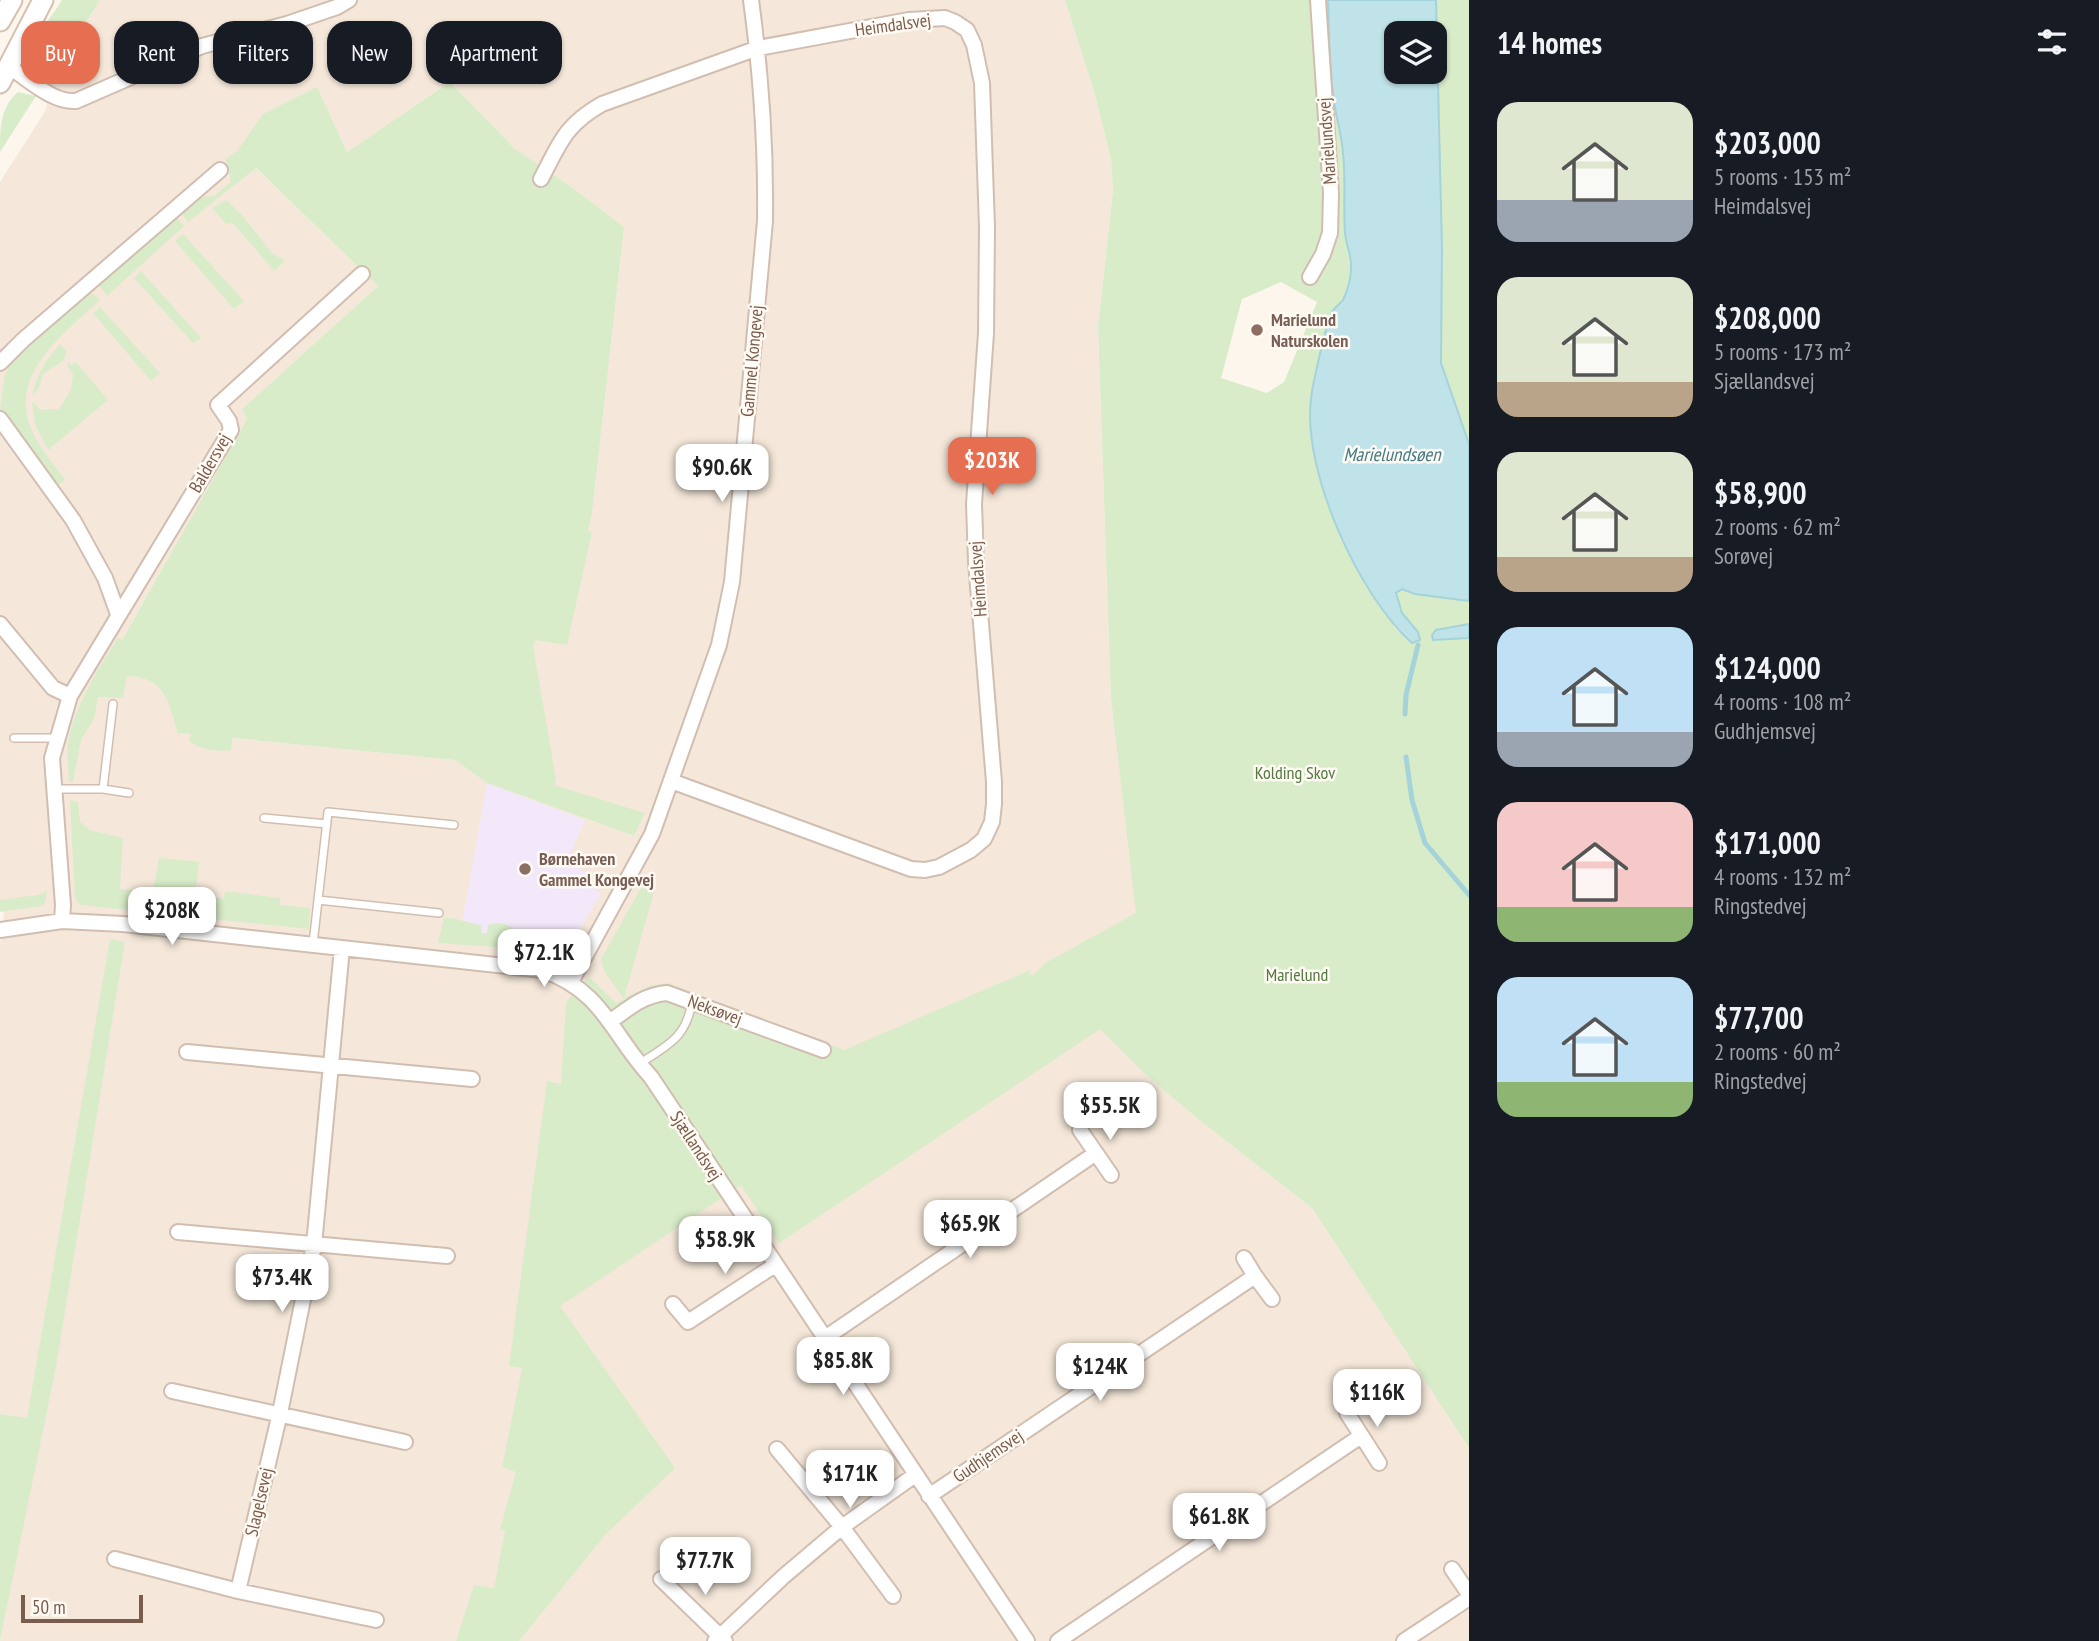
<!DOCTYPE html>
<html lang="en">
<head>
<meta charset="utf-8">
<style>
  :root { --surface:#171b24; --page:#20242c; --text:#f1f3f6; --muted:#9ea1a6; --accent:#e76f51 }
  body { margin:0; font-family:"PT Sans Narrow",sans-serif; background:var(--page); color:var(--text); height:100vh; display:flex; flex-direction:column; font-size:26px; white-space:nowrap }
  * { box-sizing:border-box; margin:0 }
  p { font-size:23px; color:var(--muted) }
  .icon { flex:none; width:38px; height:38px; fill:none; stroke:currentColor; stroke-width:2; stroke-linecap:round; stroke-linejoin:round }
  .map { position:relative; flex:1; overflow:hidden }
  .side { display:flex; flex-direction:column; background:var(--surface); width:630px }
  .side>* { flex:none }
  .hud { position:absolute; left:21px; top:21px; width:665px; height:63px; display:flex; gap:14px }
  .controls { position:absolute; left:1384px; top:21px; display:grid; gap:14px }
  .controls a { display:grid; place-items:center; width:63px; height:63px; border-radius:14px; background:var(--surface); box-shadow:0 2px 5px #0004; font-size:35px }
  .scale { position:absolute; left:21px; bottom:18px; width:122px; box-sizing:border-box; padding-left:7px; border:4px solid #7a5c4d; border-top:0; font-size:19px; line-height:24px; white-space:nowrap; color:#7a5c4d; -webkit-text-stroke:5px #fffaf3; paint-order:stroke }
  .price { position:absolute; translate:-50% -60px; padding:0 16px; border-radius:14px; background:#fff; color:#222; font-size:23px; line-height:46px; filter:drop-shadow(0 2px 4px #0008) }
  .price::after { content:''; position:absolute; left:50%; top:42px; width:21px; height:16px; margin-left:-10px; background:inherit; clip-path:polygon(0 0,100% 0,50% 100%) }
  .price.active { background:var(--accent); color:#fff }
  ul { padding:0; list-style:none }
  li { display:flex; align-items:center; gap:21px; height:175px; padding:0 28px }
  li span { display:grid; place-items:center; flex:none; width:196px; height:140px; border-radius:21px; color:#555 }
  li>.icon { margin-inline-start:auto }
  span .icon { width:84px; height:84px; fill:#fffc; stroke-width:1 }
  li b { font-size:30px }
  h2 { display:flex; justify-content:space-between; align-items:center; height:84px; padding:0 28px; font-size:30px }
  .pill { padding:0 24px; border-radius:21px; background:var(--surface); box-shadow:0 2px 5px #0004; font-size:24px; line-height:63px }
  .pill.active { background:var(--accent); color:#fff }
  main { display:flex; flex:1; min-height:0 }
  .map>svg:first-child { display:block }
  .residential { fill:#f5e8da; fill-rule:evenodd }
  .education { fill:#f3e8fa }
  .green { fill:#d8ecc9; fill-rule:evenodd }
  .water { fill:#bfe3e8; stroke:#a5d3da; stroke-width:2; fill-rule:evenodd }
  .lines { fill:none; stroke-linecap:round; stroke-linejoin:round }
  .stream { stroke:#a5d3da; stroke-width:5 }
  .service-casing { stroke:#d1beb0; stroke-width:10 }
  .minor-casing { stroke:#d1beb0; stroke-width:18 }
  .secondary-casing { stroke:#d6c0b0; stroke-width:23 }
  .service { stroke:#fff; stroke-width:7 }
  .minor { stroke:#fff; stroke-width:14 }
  .secondary { stroke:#fff; stroke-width:19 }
  .education-dot { fill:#8d6e63; stroke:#fffaf3; stroke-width:2.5 }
  .labels { text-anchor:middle; stroke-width:5; stroke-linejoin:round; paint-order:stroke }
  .street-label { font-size:18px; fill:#7a5c4d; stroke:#fffaf3 }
  .education-label { font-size:18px; font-weight:bold; fill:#785e54; stroke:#fffaf3; text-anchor:start }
  .park-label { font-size:18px; fill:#537a41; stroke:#fffaf3 }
  .water-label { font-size:19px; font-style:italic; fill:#437c86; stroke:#fffaf3 }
</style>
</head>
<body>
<main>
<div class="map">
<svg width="1469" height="1641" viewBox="0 0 1469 1641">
  <rect width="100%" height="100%" fill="#fdf6ec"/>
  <path class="residential" d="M 100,0 L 1065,0 L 1095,95 L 1111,159 L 1113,190 L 1098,327 L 1111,699 L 1137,913 L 1046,963 L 1147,1076 L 1198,1119 L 1312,1208 L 1469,1448 L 1469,1641 L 0,1641 L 43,1423 L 0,1415 L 0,944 L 5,905 L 0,905 L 0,182 L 46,110 L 50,81 ZM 450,82 L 515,149 L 573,188 L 624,227 L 592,514 L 585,544 L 526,659 L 548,784 L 644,813 L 634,836 L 487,783 L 455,760 L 179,733 L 165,692 L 114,654 L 248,418 L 242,409 L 378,286 L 238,151 L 317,88 L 347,152 Z"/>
  <path class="education" d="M 487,783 L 585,820 L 567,862 L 591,875 L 588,885 L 601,893 L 569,947 L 553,951 L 459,940 Z"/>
  <path class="green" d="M 62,0 L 100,0 L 50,81 C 15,56 45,27 62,0 Z
    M 1065,0 L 1328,0 L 1330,66 L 1334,101 L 1343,151 L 1346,203 L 1345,233 L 1351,272 L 1343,300 L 1332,312 L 1311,400 L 1313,441 L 1318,473 L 1328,507 L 1395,628 L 1412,642 L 1420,639 C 1418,630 1412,628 1407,621 C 1400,612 1398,603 1396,593 L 1402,589 L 1415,594 L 1469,601 L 1469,624 L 1433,640 L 1469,638 L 1469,1448 L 1312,1208 L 1198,1119 L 1147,1076 L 1100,1029 L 779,1243 L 741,1185 L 560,1306 L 675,1468 L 605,1535 L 519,1641 L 456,1641 L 474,1585 L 494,1588 L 505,1531 L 500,1530 L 516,1472 L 502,1467 L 522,1368 L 509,1366 L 547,1081 L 561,1084 L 566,1002 L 589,977 L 616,1003 L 624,999 L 604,971 L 601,959 L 642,886 L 654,892 L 624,998 L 652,985 L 668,983 L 844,1050 L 1028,971 L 1032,976 L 1045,963 L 1136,913 L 1111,699 L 1098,327 L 1113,190 L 1111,159 L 1095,95 ZM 1281,282 L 1317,302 L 1284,382 L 1267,393 L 1221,378 L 1242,299 Z
    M 1436,0 L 1469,0 L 1469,444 L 1441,363 L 1442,249 Z
    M 450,82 L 515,149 L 573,188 L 624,227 L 592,514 L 588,531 L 592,532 L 567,645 L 536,640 L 533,646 L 556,779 L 554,785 L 645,813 L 634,836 L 487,783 L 455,760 L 232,738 L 231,750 C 217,752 200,750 189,741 L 191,734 L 178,733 C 168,702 166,677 127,676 L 123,698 L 98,697 L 94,719 L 81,740 L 73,782 L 69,781 C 69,769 66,754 68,742 C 75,705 98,669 118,638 L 122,640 L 247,419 L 242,409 L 378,286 L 256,168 L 188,222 L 179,210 L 198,197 L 214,196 L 231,182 L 226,159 L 238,150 L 263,114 L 317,87 L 347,152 Z
    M 18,92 L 36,96 L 0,152 C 0,127 0,108 18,92 Z
    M 226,200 L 241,214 L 272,253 L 285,261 L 274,271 L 233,223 L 226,224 L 212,208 Z
    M 174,214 L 184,226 L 107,296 L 97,282 Z
    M 183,234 L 244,301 L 234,309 L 175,241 Z
    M 141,271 L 201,338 L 193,343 L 134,278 Z
    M 90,292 L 100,300 C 68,330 14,369 28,420 C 35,443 51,461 65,479 L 56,487 L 0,409 L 5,375 L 10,364 Z
    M 100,307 L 160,373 L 151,381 L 93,313 Z
    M 60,344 L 67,351 L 63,361 L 43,374 L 39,388 L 32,396 C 37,374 45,361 60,344 Z
    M 68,362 L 72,365 L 76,362 L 108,400 L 48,450 L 35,424 L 32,401 L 41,410 L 59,409 L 71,390 L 73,374 L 67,366 Z
    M 70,800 L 78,802 L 80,822 L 90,830 L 123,838 L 120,889 L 153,892 L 159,858 L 199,862 L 195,895 L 224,899 L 225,891 L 280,898 L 280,905 L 310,908 L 309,929 L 80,905 L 75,899 Z
    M 47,891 L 45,903 L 41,906 L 0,912 L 0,900 L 38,895 Z
    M 444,918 C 460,918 466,923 481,925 L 481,933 L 487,933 L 488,925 C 508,919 509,930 526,933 C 537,935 549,934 560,935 L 553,951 L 438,943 Z
    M 110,939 L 125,942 L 56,1367 L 0,1641 L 0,1414 L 27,1418 Z"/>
  <path class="water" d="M 1328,0 L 1436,0 L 1442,249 L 1441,363 L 1469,444 L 1469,601 L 1415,594 L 1402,589 L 1396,593 L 1402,613 L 1418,632 L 1420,640 L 1412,643 C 1359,596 1302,471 1311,399 C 1312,386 1327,321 1332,312 C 1335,307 1340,304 1343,300 C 1347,292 1351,278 1351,269 C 1352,256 1346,245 1345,233 C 1343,206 1346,179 1343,153 C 1342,135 1336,118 1334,101 C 1329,68 1329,33 1328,0 ZM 1435,33 L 1435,72 L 1396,72 L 1396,33 Z
    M 1469,624 L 1469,638 L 1433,640 L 1432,635 L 1436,630 Z"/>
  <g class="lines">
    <path class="stream" d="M 1405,714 L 1406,695 L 1418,645
      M 1406,757 L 1412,800 L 1425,843 L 1469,895"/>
    <defs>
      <path id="service" d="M 14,738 L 56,738
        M 55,789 L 103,789 L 129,793
        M 103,789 L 113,704
        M 264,818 L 327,824
        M 318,900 L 439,913
        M 313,944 L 328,812 L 454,825
        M 639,1064 C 668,1045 686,1038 692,1002"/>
      <path id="minor" d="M 8,66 C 28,79 53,103 76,101 L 202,46 L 287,24 L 337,7 L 349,0
        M 541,179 C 560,143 565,125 602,104 L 758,48 L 909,20 L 945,18 L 955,22 L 967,30 L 974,45 L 982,83 L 987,228 L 986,333 L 974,504 L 976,562 L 994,782 L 994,804 L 992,822 L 984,839 L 971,850 L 939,867 L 925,870 L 911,869 L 671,781
        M 1310,277 L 1323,254 L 1330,233 L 1331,193 L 1318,0
        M 0,363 L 23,340 L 220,170
        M 0,419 L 73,520 L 105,578 L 118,614
        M 0,624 L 53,688 L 70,696
        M 62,921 L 63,905 L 52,758 L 70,696 L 231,430 L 229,421 L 218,405 L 362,274
        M 0,930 L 62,921 L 123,924 L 542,970 C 604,991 611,1034 651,1077 L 1027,1641
        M 571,982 L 652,834 L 719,645 L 732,582 L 765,221 C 766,147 761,73 751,0
        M 611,1021 C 630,1007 644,995 667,993 L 823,1050
        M 187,1052 L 472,1079
        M 1080,1130 L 1111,1175
        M 178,1232 L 447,1256
        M 1244,1258 L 1255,1276
        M 673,1304 L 688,1322 L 775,1265
        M 825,1338 L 1096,1153
        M 172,1391 L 405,1442
        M 1347,1413 L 1379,1463
        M 777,1449 L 842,1527 L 893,1596
        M 929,1496 L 1255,1276 L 1272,1299
        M 115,1559 L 238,1591 L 280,1413 L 314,1245 L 342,948
        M 1452,1569 L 1469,1594
        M 661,1579 L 725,1641
        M 238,1591 L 376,1620
        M 715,1641 L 784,1576 L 842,1527 L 915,1475
        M 1058,1641 L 1361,1436
        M 1404,1641 L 1469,1598"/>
      <path id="secondary" d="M 0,21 L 12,0
        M 0,83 L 43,0"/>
    </defs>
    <use href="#service" class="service-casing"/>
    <use href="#minor" class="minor-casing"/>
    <use href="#secondary" class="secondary-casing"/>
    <use href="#service" class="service"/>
    <use href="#minor" class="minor"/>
    <use href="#secondary" class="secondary"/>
  </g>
  <g class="education-dot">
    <circle cx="1257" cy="330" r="7"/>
    <circle cx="525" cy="869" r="7"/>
  </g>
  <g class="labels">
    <g class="street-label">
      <text transform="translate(893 25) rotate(-8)" y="6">Heimdalsvej</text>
      <text transform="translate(1327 141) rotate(-94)" y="6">Marielundsvej</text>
      <text transform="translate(752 361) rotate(-85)" y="6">Gammel Kongevej</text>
      <text transform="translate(210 463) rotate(-60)" y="6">Baldersvej</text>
      <text transform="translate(978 579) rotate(-94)" y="6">Heimdalsvej</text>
      <text transform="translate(715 1010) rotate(20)" y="6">Neksøvej</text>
      <text transform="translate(696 1146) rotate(57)" y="6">Sjællandsvej</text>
      <text transform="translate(988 1456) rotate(-34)" y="6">Gudhjemsvej</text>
      <text transform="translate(259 1502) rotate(-77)" y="6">Slagelsevej</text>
    </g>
    <g class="education-label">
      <text x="1271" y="326">Marielund<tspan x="1271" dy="21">Naturskolen</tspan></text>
      <text x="539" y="865">Børnehaven<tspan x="539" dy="21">Gammel Kongevej</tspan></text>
    </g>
    <g class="park-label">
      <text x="1295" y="779">Kolding Skov</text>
      <text x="1297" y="981">Marielund</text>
    </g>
    <g class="water-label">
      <text x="1392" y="461">Marielundsøen</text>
    </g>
  </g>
</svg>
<div class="controls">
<a><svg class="icon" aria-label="layers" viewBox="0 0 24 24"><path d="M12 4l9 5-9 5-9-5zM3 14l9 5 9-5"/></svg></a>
</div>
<div class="scale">50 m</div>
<b class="price active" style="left:992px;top:497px">$203K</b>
<b class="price" style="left:722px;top:504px">$90.6K</b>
<b class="price" style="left:172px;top:947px">$208K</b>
<b class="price" style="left:544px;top:989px">$72.1K</b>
<b class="price" style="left:1110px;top:1142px">$55.5K</b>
<b class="price" style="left:970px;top:1260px">$65.9K</b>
<b class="price" style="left:725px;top:1276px">$58.9K</b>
<b class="price" style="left:282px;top:1314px">$73.4K</b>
<b class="price" style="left:843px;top:1397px">$85.8K</b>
<b class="price" style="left:1100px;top:1403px">$124K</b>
<b class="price" style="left:1377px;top:1429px">$116K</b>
<b class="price" style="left:850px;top:1510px">$171K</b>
<b class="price" style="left:1219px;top:1553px">$61.8K</b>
<b class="price" style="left:705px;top:1597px">$77.7K</b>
<div class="hud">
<a class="pill active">Buy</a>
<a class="pill">Rent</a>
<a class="pill">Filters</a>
<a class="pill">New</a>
<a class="pill">Apartment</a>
</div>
</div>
<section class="side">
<h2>14 homes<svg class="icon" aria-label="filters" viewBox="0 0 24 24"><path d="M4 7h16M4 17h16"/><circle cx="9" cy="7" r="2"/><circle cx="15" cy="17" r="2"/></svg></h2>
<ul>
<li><span style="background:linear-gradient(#dfe7d0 70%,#9aa5b1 0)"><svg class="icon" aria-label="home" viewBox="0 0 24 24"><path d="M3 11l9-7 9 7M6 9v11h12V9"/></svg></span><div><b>$203,000</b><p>5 rooms · 153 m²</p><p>Heimdalsvej</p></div></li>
<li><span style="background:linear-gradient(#dfe7d0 75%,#b9a48a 0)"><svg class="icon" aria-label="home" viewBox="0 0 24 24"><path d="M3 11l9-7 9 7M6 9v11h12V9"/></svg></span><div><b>$208,000</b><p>5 rooms · 173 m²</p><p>Sjællandsvej</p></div></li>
<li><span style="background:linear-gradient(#dfe7d0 75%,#b9a48a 0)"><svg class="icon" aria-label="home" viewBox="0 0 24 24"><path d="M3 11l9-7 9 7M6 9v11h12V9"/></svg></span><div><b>$58,900</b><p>2 rooms · 62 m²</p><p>Sorøvej</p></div></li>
<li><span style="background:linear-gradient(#bfe0f5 75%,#9aa5b1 0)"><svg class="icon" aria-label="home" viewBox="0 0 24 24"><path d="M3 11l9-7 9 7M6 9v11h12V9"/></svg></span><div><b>$124,000</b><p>4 rooms · 108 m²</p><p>Gudhjemsvej</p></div></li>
<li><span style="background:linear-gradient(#f6c9c9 75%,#8fb573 0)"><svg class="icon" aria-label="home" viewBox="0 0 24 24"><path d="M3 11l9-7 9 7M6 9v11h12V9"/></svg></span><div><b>$171,000</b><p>4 rooms · 132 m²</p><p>Ringstedvej</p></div></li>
<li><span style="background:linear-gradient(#bfe0f5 75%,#8fb573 0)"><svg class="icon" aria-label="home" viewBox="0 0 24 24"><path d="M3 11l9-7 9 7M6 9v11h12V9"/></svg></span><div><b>$77,700</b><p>2 rooms · 60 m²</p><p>Ringstedvej</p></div></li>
</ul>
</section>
</main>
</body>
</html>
